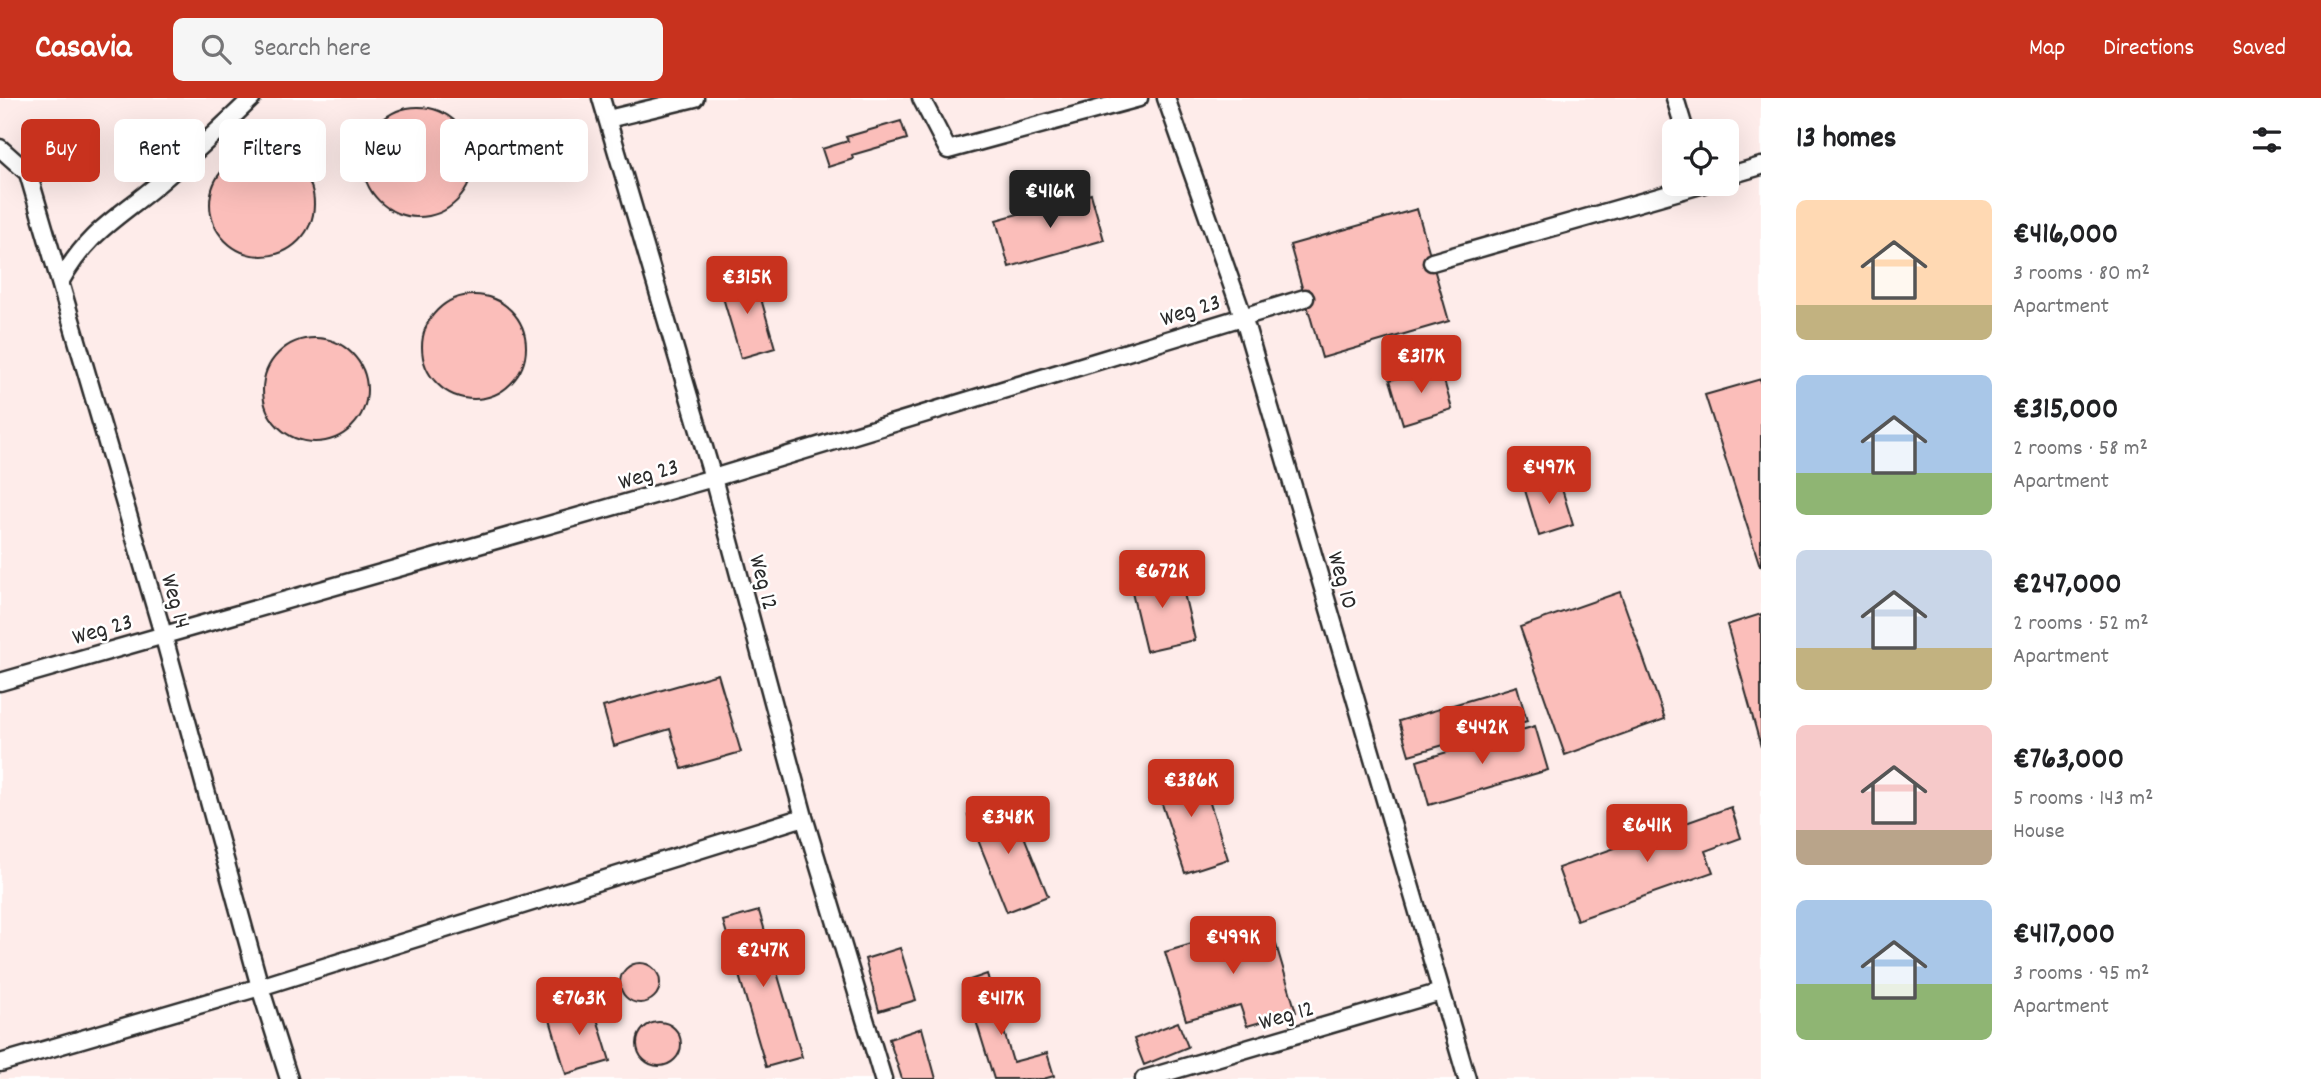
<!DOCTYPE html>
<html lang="en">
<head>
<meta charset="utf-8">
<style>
  :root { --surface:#fff; --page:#f6f6f6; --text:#202124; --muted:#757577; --accent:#c8321e }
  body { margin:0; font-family:Dekko,sans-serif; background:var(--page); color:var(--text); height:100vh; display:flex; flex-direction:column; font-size:26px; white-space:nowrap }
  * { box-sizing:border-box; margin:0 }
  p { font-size:23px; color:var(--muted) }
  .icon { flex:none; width:38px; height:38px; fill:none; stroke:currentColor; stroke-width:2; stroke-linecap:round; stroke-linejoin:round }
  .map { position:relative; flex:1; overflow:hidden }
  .drawer { display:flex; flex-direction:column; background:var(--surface); width:560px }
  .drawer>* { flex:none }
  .hud { position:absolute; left:21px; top:21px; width:665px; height:63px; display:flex; gap:14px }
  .fabs { position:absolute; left:1662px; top:21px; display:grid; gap:14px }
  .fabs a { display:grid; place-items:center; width:77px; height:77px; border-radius:10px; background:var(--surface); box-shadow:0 7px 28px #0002; font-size:35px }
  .price { position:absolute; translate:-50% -60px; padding:0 16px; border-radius:7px; background:var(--accent); color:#fff; font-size:23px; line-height:46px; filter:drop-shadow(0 2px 4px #0008) }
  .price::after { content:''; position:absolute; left:50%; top:42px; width:21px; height:16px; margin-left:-10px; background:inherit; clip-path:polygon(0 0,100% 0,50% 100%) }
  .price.active { background:#222; color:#fff }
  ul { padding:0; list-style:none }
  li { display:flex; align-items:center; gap:21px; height:175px; padding:0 35px }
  li span { display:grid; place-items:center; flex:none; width:196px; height:140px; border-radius:10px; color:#555 }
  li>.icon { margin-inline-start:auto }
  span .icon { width:84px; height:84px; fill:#fffc; stroke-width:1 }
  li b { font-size:30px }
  h2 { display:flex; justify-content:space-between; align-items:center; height:84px; padding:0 35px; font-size:30px }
  .tag { padding:0 24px; border-radius:10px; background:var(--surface); box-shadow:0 7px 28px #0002; font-size:24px; line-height:63px }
  .tag.active { background:var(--accent); color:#fff }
  header { display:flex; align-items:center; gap:42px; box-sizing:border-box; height:98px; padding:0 35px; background:var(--accent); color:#fff }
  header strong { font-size:33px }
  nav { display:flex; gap:38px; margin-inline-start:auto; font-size:24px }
  .search { width:490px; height:63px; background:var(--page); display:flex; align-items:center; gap:18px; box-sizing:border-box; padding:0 24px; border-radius:10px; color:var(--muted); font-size:26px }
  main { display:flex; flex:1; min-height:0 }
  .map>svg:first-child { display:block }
  .built { fill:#feecea; fill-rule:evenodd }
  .building { fill:#fbbeba; stroke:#2b2b2b; stroke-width:2 }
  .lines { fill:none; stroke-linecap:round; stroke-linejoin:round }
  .lane-casing { stroke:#2b2b2b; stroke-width:21 }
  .lane { stroke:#fff; stroke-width:16 }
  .labels { text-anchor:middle; stroke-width:5; stroke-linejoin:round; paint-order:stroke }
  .street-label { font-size:24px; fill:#2b2b2b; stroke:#fff }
</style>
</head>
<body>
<header>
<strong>Casavia</strong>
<div class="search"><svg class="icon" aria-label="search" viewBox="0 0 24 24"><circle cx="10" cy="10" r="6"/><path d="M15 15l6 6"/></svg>Search here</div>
<nav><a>Map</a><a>Directions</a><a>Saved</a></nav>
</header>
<main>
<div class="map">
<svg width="1761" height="981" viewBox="0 0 1761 981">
  <rect width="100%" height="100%" fill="#fff"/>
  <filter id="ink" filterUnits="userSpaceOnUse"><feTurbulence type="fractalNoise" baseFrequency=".0143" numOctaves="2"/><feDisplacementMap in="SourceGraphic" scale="14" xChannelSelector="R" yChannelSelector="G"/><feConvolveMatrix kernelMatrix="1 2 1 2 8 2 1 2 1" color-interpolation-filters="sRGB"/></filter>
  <g filter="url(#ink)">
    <path class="built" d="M 0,0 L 1761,0 L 1761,981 L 0,981 ZM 1675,33 L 1727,33 L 1727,86 L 1675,86 Z"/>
    <path class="building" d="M363 64a55 55 0 1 1 110 0a55 55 0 1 1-110 0Z
      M 901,23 L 907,41 L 852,57 L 853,61 L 828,69 L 822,51 L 848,43 L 846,39 Z
      M210 106a52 52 0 1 1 104 0a52 52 0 1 1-104 0Z
      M 1091,96 L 1104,142 L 1009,169 L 996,122 Z
      M 1417,111 L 1449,223 L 1322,260 L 1290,147 Z
      M 754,176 L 775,250 L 741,260 L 719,186 Z
      M422 249a52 52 0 1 1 104 0a52 52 0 1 1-104 0Z
      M263 292a52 52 0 1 1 104 0a52 52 0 1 1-104 0Z
      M 1440,268 L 1452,311 L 1403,326 L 1390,282 Z
      M 1761,281 L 1761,468 L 1760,468 L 1705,297 Z
      M 1558,378 L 1573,427 L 1539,438 L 1524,389 Z
      M 1178,470 L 1195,542 L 1146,553 L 1129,482 Z
      M 1620,494 L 1665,621 L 1565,657 L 1520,529 Z
      M 1761,516 L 1761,649 L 1727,527 Z
      M 718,576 L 741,654 L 682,671 L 670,631 L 614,648 L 603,609 Z
      M 1517,588 L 1527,623 L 1409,657 L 1399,623 Z
      M 1535,628 L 1548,672 L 1429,707 L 1417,663 Z
      M 1198,668 L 1228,761 L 1185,775 L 1154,682 Z
      M 1009,701 L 1048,798 L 1007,814 L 968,717 Z
      M 1731,709 L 1741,740 L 1705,753 L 1713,774 L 1577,822 L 1558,770 Z
      M 759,813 L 802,959 L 766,969 L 723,823 Z
      M 1269,823 L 1296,914 L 1247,928 L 1240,907 L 1186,922 L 1165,854 Z
      M 900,850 L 916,902 L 879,913 L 865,861 Z
      M620 885a20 20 0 1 1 40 0a20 20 0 1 1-40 0Z
      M 987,876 L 1013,964 L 1047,955 L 1054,978 L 1043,981 L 994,981 L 964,884 Z
      M 591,901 L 610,963 L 566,976 L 548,915 Z
      M 1178,924 L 1188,949 L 1144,967 L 1134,941 Z
      M637 946a22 22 0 1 1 44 0a22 22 0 1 1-44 0Z
      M 922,930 L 936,981 L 902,981 L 889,941 Z"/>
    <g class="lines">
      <defs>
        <path id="lane" d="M 601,0 L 713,380 L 804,719 L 883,981
          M 921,0 L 948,52 L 1139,0
          M 1166,0 L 1243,218 L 1467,981
          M 1675,0 L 1685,33
          M 608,21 L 695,0
          M 0,50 L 28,75 L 163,536 L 260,889 L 289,981
          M 1727,78 L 1761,68
          M 1432,164 L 1704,86
          M 60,184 C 88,134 115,122 157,87 C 190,59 221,30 252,0
          M 0,584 L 713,380 L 1305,200
          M 0,965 L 260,889 L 804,719
          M 1144,981 L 1441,894"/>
      </defs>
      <use href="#lane" class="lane-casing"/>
      <use href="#lane" class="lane"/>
    </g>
  </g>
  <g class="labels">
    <g class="street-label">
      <text transform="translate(1190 211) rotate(-17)" y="8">Weg 23</text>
      <text transform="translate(648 375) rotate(-16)" y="8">Weg 23</text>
      <text transform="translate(1344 482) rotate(74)" y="8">Weg 10</text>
      <text transform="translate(765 484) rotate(75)" y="8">Weg 12</text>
      <text transform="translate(177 503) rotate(74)" y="8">Weg 14</text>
      <text transform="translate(102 530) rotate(-16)" y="8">Weg 23</text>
      <text transform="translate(1286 916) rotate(-16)" y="8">Weg 12</text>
    </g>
  </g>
</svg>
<div class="fabs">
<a><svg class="icon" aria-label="locate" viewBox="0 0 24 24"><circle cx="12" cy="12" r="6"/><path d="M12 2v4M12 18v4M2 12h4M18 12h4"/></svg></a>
</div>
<b class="price active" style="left:1050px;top:132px">€416K</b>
<b class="price" style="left:747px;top:218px">€315K</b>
<b class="price" style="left:1421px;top:297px">€317K</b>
<b class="price" style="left:1549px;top:408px">€497K</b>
<b class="price" style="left:1162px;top:512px">€672K</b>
<b class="price" style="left:1482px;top:668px">€442K</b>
<b class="price" style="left:1191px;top:721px">€386K</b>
<b class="price" style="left:1008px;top:758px">€348K</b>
<b class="price" style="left:1647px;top:766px">€641K</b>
<b class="price" style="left:1233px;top:878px">€499K</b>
<b class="price" style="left:763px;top:891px">€247K</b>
<b class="price" style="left:579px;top:939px">€763K</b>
<b class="price" style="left:1001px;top:939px">€417K</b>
<div class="hud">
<a class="tag active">Buy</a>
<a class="tag">Rent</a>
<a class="tag">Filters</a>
<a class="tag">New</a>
<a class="tag">Apartment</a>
</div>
</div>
<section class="drawer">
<h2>13 homes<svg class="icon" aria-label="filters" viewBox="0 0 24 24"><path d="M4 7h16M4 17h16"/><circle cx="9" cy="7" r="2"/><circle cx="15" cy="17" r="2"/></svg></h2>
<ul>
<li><span style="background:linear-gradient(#ffd9b3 75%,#c2b280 0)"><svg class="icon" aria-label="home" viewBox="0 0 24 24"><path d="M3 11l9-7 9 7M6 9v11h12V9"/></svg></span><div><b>€416,000</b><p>3 rooms · 80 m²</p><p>Apartment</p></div></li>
<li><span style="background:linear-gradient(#a9c7e8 70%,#8fb573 0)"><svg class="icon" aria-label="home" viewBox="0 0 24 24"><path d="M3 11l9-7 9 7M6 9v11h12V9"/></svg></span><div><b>€315,000</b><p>2 rooms · 58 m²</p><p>Apartment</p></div></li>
<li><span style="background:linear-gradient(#c9d6e8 70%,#c2b280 0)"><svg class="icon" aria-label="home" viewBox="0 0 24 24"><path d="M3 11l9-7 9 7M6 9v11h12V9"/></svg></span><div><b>€247,000</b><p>2 rooms · 52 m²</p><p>Apartment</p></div></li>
<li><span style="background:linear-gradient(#f6c9c9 75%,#b9a48a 0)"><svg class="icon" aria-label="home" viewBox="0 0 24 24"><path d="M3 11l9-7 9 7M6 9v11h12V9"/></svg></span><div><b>€763,000</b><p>5 rooms · 143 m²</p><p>House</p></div></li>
<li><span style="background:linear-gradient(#a9c7e8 60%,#8fb573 0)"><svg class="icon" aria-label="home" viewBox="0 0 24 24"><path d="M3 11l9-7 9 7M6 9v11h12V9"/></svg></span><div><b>€417,000</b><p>3 rooms · 95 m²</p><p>Apartment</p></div></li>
</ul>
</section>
</main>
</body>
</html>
